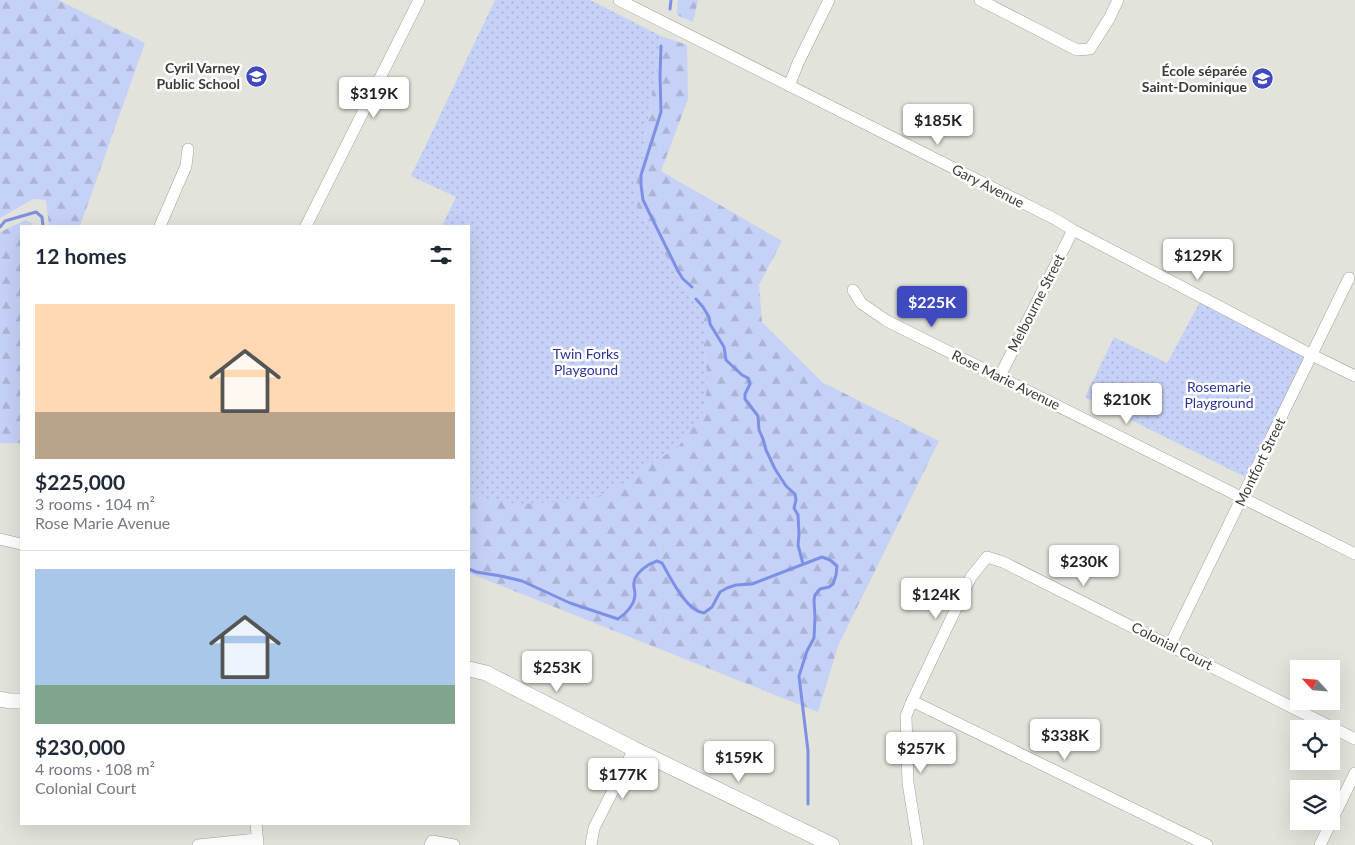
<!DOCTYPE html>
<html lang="en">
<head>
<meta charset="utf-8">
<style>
  :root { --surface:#fff; --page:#f6f6f7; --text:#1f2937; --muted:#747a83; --line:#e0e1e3; --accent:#3f4abe }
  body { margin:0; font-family:Lato,sans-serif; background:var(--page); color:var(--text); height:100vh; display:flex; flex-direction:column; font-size:19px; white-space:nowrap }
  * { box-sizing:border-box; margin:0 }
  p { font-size:16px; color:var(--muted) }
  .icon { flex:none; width:28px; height:28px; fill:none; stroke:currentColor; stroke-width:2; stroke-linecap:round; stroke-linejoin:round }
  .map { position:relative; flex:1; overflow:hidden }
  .side { position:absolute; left:20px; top:225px; width:450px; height:600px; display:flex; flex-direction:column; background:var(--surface); border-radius:0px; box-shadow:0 5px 20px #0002 }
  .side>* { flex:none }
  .needle { width:32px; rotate:296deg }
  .tools { position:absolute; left:1290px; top:660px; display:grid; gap:10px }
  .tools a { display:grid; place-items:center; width:50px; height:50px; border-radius:0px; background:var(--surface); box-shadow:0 5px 20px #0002; font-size:25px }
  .price { position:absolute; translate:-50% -42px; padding:0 11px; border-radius:5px; background:#fff; color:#222; font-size:16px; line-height:32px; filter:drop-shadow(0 1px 2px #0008) }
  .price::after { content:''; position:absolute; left:50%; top:30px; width:15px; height:11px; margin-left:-8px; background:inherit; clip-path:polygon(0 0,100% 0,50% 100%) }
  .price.current { background:var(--accent); color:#fff }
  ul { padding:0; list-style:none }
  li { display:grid; align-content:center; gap:10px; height:265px; padding:0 15px }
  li+li { border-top:1px solid var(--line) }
  li span { display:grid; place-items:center; height:155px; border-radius:0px; color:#555 }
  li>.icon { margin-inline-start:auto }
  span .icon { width:90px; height:90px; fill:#fffc; stroke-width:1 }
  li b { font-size:21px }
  h2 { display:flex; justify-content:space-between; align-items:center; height:60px; padding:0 15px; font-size:21px }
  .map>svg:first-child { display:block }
  .forest { fill:url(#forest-firs) }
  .park { fill:url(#park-dots) }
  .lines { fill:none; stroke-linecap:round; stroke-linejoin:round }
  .stream { stroke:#7e90e5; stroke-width:3 }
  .minor-casing { stroke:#a2a29a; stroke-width:12 }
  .tertiary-casing { stroke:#a2a29a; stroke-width:16 }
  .minor { stroke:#fff; stroke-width:11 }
  .tertiary { stroke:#fff; stroke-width:15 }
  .labels { text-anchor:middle; stroke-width:5; stroke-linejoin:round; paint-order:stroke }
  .poi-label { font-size:14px; font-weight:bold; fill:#3b3b38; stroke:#fffffe; text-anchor:end }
  .street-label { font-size:14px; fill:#3b3b38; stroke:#fffffe }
  .park-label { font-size:14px; fill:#2d3496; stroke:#fffffe }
</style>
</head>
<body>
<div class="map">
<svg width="1355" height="845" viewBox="0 0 1355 845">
  <defs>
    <pattern id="forest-firs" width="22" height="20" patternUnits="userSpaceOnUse" patternTransform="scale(1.25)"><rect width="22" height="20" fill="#c6d1f7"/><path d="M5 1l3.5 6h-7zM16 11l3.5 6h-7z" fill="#abb4d4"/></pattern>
    <pattern id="park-dots" width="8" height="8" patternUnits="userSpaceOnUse" patternTransform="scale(1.25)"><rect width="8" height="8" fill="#c6d1f7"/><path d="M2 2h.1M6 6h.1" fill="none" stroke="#abb4d4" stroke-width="1.8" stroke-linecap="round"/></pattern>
  </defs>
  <rect width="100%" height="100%" fill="#e2e3da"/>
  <path class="forest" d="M 0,0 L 58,0 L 145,43 L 80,226 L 49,226 L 46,200 L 33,199 L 0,218 Z
    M 678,0 L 698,0 L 693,22 L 677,15 Z
    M 661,36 L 687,45 L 688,99 L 661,171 L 782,241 L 759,285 L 762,322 L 822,382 L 939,441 L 838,646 L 818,712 L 469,573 L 469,495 L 486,499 L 653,462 L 678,447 L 687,434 L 708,382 L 704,351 L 704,314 L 681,283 L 633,199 L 643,149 Z
    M 26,220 L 33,224 L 33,226 L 21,226 L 21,443 L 0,443 L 0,232 Z"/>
  <path class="park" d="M 495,0 L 590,0 L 661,36 L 643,149 L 633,199 L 681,283 L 704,314 L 704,351 L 708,382 L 703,412 L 678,447 L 653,462 L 628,481 L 591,500 L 519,504 L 486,499 L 469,495 L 469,226 L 442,226 L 456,197 L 411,176 Z
    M 1200,302 L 1302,356 L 1303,363 L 1247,478 L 1085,397 L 1114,337 L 1167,363 Z"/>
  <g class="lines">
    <path class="stream" d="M 670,9 L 671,0
      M 661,46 L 660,76 L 661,112 L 641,175 L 641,185 L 643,200 L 678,271 L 683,279 L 692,287
      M 0,227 L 5,221 L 36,212 L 42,217 L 43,226
      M 696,299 L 703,307 L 709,317 L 710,324 L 724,347 L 726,360 L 742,375 L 748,378 L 750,384 L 745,394 L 745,399 L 758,416 L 759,430 L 763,439 L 766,450 L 775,469 L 786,486 L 795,494 L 796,500 L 794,508 L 798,515 L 799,534 L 798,545 L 803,564
      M 469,569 L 476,572 L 501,576 L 522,581 L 570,603 L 618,619 C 626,614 635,604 635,594 C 635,590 633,586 634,582 C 636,572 648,564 657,561 L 662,563 C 670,577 686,611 704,613 L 712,607 L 720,592 L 727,588 L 736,585 L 752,584 L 822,557 L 830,560 L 837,566 L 836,575 L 833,584 L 829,587 L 820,589 L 815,595 L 814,600 L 815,617 L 814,638 L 807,651 L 799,676 L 808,751 L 808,804"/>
    <defs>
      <path id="minor" d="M 619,0 L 1055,219 L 1073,230 L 1312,355 L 1355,376
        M 980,0 L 1077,50 L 1090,49 L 1110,17 L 1118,0
        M 789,86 L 798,63 L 829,0
        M 160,226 L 186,166 L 188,149
        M 306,226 L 419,0
        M 853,290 L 861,303 L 887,321 L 1355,554
        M 1000,376 L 1073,230
        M 0,539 L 21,544
        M 1170,645 L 1349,278
        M 912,701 L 1207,845
        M 256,824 L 258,844
        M 198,845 L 257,839
        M 430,845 L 432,841 L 454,845
        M 591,845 L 594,828 L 634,749
        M 918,845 L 908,783 L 906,716 L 912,701 L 971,577 L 987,557 L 1003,562 L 1355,739
        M 1320,845 L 1355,773"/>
      <path id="tertiary" d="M 469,669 L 486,673 L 634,749 L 832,845
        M 0,699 L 10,701 L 21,701"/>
    </defs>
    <use href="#minor" class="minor-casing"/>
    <use href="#tertiary" class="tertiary-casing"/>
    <use href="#minor" class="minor"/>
    <use href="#tertiary" class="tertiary"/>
  </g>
  <defs>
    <symbol id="school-disc" viewBox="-11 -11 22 22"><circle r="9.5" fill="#3f4abe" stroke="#fffffe"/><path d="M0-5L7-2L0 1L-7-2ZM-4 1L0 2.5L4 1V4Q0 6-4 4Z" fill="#fff"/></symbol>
  </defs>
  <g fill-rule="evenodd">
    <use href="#school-disc" x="244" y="64" width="25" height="25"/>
    <use href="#school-disc" x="1250" y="66" width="25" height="25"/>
  </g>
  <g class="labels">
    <g class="poi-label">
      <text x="240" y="73">Cyril Varney<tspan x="240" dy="16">Public School</tspan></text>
      <text x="1247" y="76">École séparée<tspan x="1247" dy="16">Saint-Dominique</tspan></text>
    </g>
    <g class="street-label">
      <text transform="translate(988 186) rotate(27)" y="5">Gary Avenue</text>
      <text transform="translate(1036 303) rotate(-63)" y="5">Melbourne Street</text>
      <text transform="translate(1006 380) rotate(26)" y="5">Rose Marie Avenue</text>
      <text transform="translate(1260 462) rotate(-64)" y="5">Montfort Street</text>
      <text transform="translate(1172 646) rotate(27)" y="5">Colonial Court</text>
    </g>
    <g class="park-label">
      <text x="586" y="359">Twin Forks<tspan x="586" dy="16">Playgound</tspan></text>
      <text x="1219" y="392">Rosemarie<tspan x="1219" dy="16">Playground</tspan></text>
    </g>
  </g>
</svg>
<div class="tools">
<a><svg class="needle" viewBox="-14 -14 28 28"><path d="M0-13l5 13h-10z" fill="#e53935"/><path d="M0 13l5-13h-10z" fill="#747a83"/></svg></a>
<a><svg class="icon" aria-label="locate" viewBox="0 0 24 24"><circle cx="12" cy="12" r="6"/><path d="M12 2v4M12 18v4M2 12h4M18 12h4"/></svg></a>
<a><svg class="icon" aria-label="layers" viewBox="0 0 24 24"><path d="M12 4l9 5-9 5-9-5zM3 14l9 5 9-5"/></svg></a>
</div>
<b class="price" style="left:374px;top:119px">$319K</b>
<b class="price" style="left:938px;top:146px">$185K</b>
<b class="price" style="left:1198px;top:281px">$129K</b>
<b class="price current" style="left:932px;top:328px">$225K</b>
<b class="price" style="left:1127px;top:425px">$210K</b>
<b class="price" style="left:1084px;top:587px">$230K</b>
<b class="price" style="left:936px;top:620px">$124K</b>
<b class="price" style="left:557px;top:693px">$253K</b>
<b class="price" style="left:1065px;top:761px">$338K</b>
<b class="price" style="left:921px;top:774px">$257K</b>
<b class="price" style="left:739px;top:783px">$159K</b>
<b class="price" style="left:623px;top:800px">$177K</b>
<section class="side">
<h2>12 homes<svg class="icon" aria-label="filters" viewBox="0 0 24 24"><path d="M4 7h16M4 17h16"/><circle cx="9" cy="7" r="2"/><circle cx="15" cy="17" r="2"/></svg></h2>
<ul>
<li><span style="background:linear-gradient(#ffd9b3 70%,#b9a48a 0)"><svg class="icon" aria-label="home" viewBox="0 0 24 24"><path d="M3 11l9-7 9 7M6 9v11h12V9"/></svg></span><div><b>$225,000</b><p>3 rooms · 104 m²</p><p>Rose Marie Avenue</p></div></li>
<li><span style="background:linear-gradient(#a9c7e8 75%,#7fa58c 0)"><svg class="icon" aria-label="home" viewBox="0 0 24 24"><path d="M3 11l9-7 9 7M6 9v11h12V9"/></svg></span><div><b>$230,000</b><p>4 rooms · 108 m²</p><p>Colonial Court</p></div></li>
</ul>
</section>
</div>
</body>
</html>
